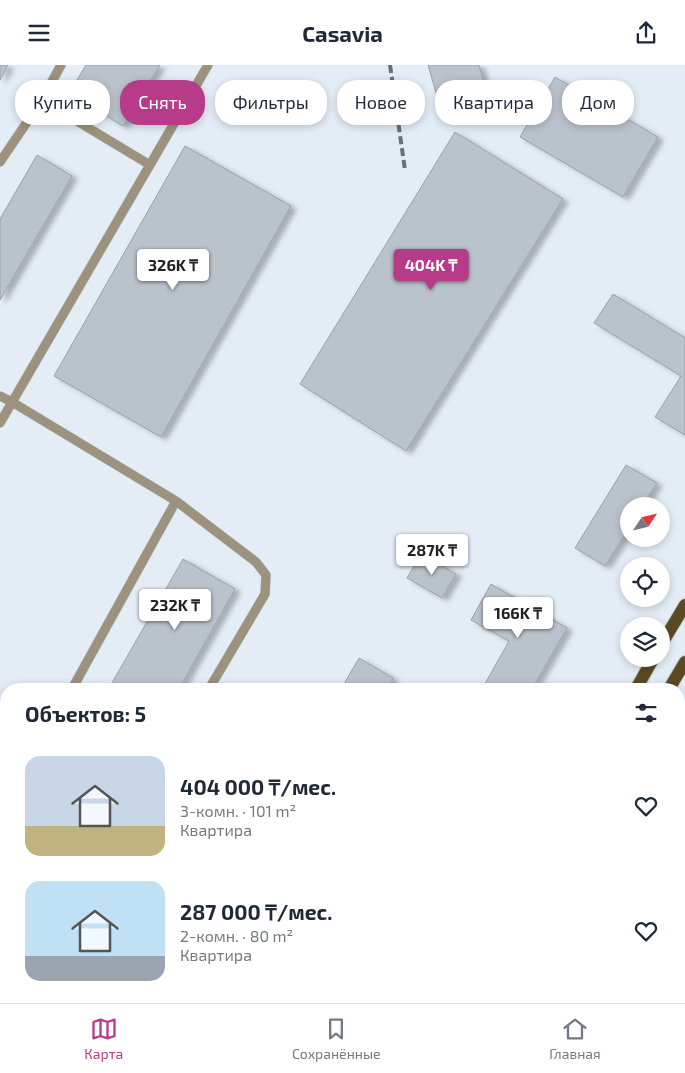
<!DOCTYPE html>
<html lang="ru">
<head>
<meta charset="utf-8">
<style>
  :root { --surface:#fff; --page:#f2f2f3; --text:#1f2937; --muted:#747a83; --line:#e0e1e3; --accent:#b83b89 }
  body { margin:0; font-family:"Exo 2",sans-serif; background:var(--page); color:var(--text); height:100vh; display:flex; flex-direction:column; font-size:19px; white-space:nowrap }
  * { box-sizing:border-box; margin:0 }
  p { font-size:16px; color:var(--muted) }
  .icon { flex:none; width:28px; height:28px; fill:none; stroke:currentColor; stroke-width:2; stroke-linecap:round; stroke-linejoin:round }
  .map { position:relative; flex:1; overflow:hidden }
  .drawer { position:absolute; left:0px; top:618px; width:685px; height:321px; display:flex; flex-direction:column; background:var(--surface); border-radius:20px 20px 0 0; box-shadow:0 2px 8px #0003 }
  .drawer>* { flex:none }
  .hud { position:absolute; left:15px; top:15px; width:655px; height:45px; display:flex; gap:10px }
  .needle { width:32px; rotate:55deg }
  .fabs { position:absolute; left:620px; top:432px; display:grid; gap:10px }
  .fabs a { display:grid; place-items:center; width:50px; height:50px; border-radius:50%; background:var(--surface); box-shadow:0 2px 8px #0003; font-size:25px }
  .price { position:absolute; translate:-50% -42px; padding:0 11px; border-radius:5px; background:#fff; color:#222; font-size:16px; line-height:32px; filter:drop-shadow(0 1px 2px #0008) }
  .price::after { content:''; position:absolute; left:50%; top:30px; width:15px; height:11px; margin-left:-8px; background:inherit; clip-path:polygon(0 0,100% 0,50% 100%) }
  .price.active { background:var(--accent); color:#fff }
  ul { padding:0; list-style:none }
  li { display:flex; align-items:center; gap:15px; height:125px; padding:0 25px }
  li span { display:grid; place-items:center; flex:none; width:140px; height:100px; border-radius:15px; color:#555 }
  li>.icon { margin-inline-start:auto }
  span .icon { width:60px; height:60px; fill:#fffc; stroke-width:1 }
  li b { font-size:21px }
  h2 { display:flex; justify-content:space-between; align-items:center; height:60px; padding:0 25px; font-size:21px }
  .tag { padding:0 18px; border-radius:20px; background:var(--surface); box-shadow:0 2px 8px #0003; font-size:18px; line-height:45px }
  .tag.active { background:var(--accent); color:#fff }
  header { display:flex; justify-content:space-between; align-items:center; height:65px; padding:0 25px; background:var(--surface); font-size:22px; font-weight:700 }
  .dock { display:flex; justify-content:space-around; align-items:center; height:70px; border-top:1px solid var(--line); background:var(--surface); font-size:14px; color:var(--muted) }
  .dock a { display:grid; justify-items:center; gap:2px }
  .dock .active { color:var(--accent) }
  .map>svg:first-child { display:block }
  .building { fill:#bac2cc; stroke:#99a1ab; filter:url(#shadow) }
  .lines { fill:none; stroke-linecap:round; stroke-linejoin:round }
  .lane-casing { stroke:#c1c9d2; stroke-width:10 }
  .secondary-casing { stroke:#c1c9d2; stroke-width:14 }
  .primary-casing { stroke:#c1c9d2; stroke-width:14 }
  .lane { stroke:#9c927d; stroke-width:9 }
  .secondary { stroke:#756848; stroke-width:12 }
  .primary { stroke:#5a4a21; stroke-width:12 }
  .rail { stroke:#6a6f75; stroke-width:4; stroke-dasharray:8 4; stroke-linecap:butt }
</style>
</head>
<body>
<header><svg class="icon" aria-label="menu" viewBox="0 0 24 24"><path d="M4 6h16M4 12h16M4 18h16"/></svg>Casavia<svg class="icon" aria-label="share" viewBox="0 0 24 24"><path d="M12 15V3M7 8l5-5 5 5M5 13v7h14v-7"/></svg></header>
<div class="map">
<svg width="685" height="938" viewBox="0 0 685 938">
  <defs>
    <filter id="shadow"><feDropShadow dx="5.5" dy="3" stdDeviation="2.5" flood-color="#0004"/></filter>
  </defs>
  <rect width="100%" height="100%" fill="#e4ecf6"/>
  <path class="building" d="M 0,0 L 8,0 L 0,15 Z
    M 86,0 L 160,0 L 123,61 L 69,28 Z
    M 428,0 L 479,0 L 486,24 L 439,38 Z
    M 555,12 L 658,72 L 623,132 L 520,72 Z
    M 455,67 L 563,134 L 406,386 L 300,319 Z
    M 185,81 L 291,141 L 161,372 L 54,311 Z
    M 37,90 L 72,111 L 0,235 L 0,154 Z
    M 613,229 L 685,273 L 685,370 L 655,352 L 681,311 L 594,258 Z
    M 626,400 L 657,418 L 642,441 L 629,441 L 629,463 L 605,501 L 575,483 Z
    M 421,489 L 456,509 L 442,533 L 407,513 Z
    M 183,494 L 235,524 L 179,624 L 111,624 L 109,623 Z
    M 491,519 L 567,563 L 532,624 L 482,624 L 509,576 L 471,555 Z
    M 359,593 L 393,613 L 387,624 L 356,624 L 345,617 Z
    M 0,795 L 6,799 L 6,876 L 3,881 L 0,879 Z
    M 95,932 L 122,932 L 119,938 L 104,938 Z
    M 333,932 L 348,932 L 344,938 L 342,938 Z"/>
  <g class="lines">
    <defs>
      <path id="lane" d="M 42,35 L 150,100
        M 0,97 L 42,35 L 61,0
        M 0,331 L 12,337 L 176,436 L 72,624
        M 0,358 L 208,0
        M 176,436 L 256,497 L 266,510 L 265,529 L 209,624
        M 0,755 L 6,744
        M 520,938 L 532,932"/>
      <path id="secondary" d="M 0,933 L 9,938"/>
      <path id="primary" d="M 661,580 L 685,540
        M 636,624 L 653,594
        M 669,624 L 685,597
        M 447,938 L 450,932
        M 484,938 L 488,932"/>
    </defs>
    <use href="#lane" class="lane-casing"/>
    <use href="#secondary" class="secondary-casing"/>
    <use href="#primary" class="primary-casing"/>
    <use href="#lane" class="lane"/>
    <use href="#secondary" class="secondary"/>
    <use href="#primary" class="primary"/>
    <path class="rail" d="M 390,0 L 405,105"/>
  </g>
</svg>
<div class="fabs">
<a><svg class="needle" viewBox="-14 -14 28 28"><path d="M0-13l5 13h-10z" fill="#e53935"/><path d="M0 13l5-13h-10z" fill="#747a83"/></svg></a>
<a><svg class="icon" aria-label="locate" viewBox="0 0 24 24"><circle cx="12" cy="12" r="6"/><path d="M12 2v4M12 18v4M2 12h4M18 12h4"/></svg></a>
<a><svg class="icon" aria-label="layers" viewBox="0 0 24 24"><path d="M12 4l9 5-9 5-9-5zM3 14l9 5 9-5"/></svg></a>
</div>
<b class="price" style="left:173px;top:226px">326K ₸</b>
<b class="price active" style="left:431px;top:226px">404K ₸</b>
<b class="price" style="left:432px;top:511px">287K ₸</b>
<b class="price" style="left:175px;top:566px">232K ₸</b>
<b class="price" style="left:518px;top:574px">166K ₸</b>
<div class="hud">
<a class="tag">Купить</a>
<a class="tag active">Снять</a>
<a class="tag">Фильтры</a>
<a class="tag">Новое</a>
<a class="tag">Квартира</a>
<a class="tag">Дом</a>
</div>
<section class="drawer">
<h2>Объектов: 5<svg class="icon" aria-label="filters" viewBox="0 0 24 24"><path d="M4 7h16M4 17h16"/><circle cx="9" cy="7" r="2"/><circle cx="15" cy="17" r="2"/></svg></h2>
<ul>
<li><span style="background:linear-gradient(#c9d6e8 70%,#c2b280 0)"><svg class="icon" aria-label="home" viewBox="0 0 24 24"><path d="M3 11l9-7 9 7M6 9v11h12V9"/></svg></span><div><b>404 000 ₸/мес.</b><p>3-комн. · 101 m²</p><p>Квартира</p></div><svg class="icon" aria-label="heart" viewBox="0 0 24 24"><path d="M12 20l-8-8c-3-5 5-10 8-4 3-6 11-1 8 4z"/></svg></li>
<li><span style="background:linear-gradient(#bfe0f5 75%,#9aa5b1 0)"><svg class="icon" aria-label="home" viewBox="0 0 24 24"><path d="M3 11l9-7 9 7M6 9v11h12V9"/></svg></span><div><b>287 000 ₸/мес.</b><p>2-комн. · 80 m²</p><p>Квартира</p></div><svg class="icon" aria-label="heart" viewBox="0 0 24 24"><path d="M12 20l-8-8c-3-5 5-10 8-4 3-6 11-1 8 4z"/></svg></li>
</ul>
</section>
</div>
<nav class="dock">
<a class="active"><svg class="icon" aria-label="map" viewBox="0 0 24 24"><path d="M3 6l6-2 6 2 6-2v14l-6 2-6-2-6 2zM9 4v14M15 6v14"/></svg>Карта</a>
<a><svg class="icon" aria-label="saved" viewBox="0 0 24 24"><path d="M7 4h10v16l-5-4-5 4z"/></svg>Сохранённые</a>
<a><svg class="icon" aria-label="home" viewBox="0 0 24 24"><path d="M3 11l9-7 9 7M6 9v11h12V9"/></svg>Главная</a>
</nav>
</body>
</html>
